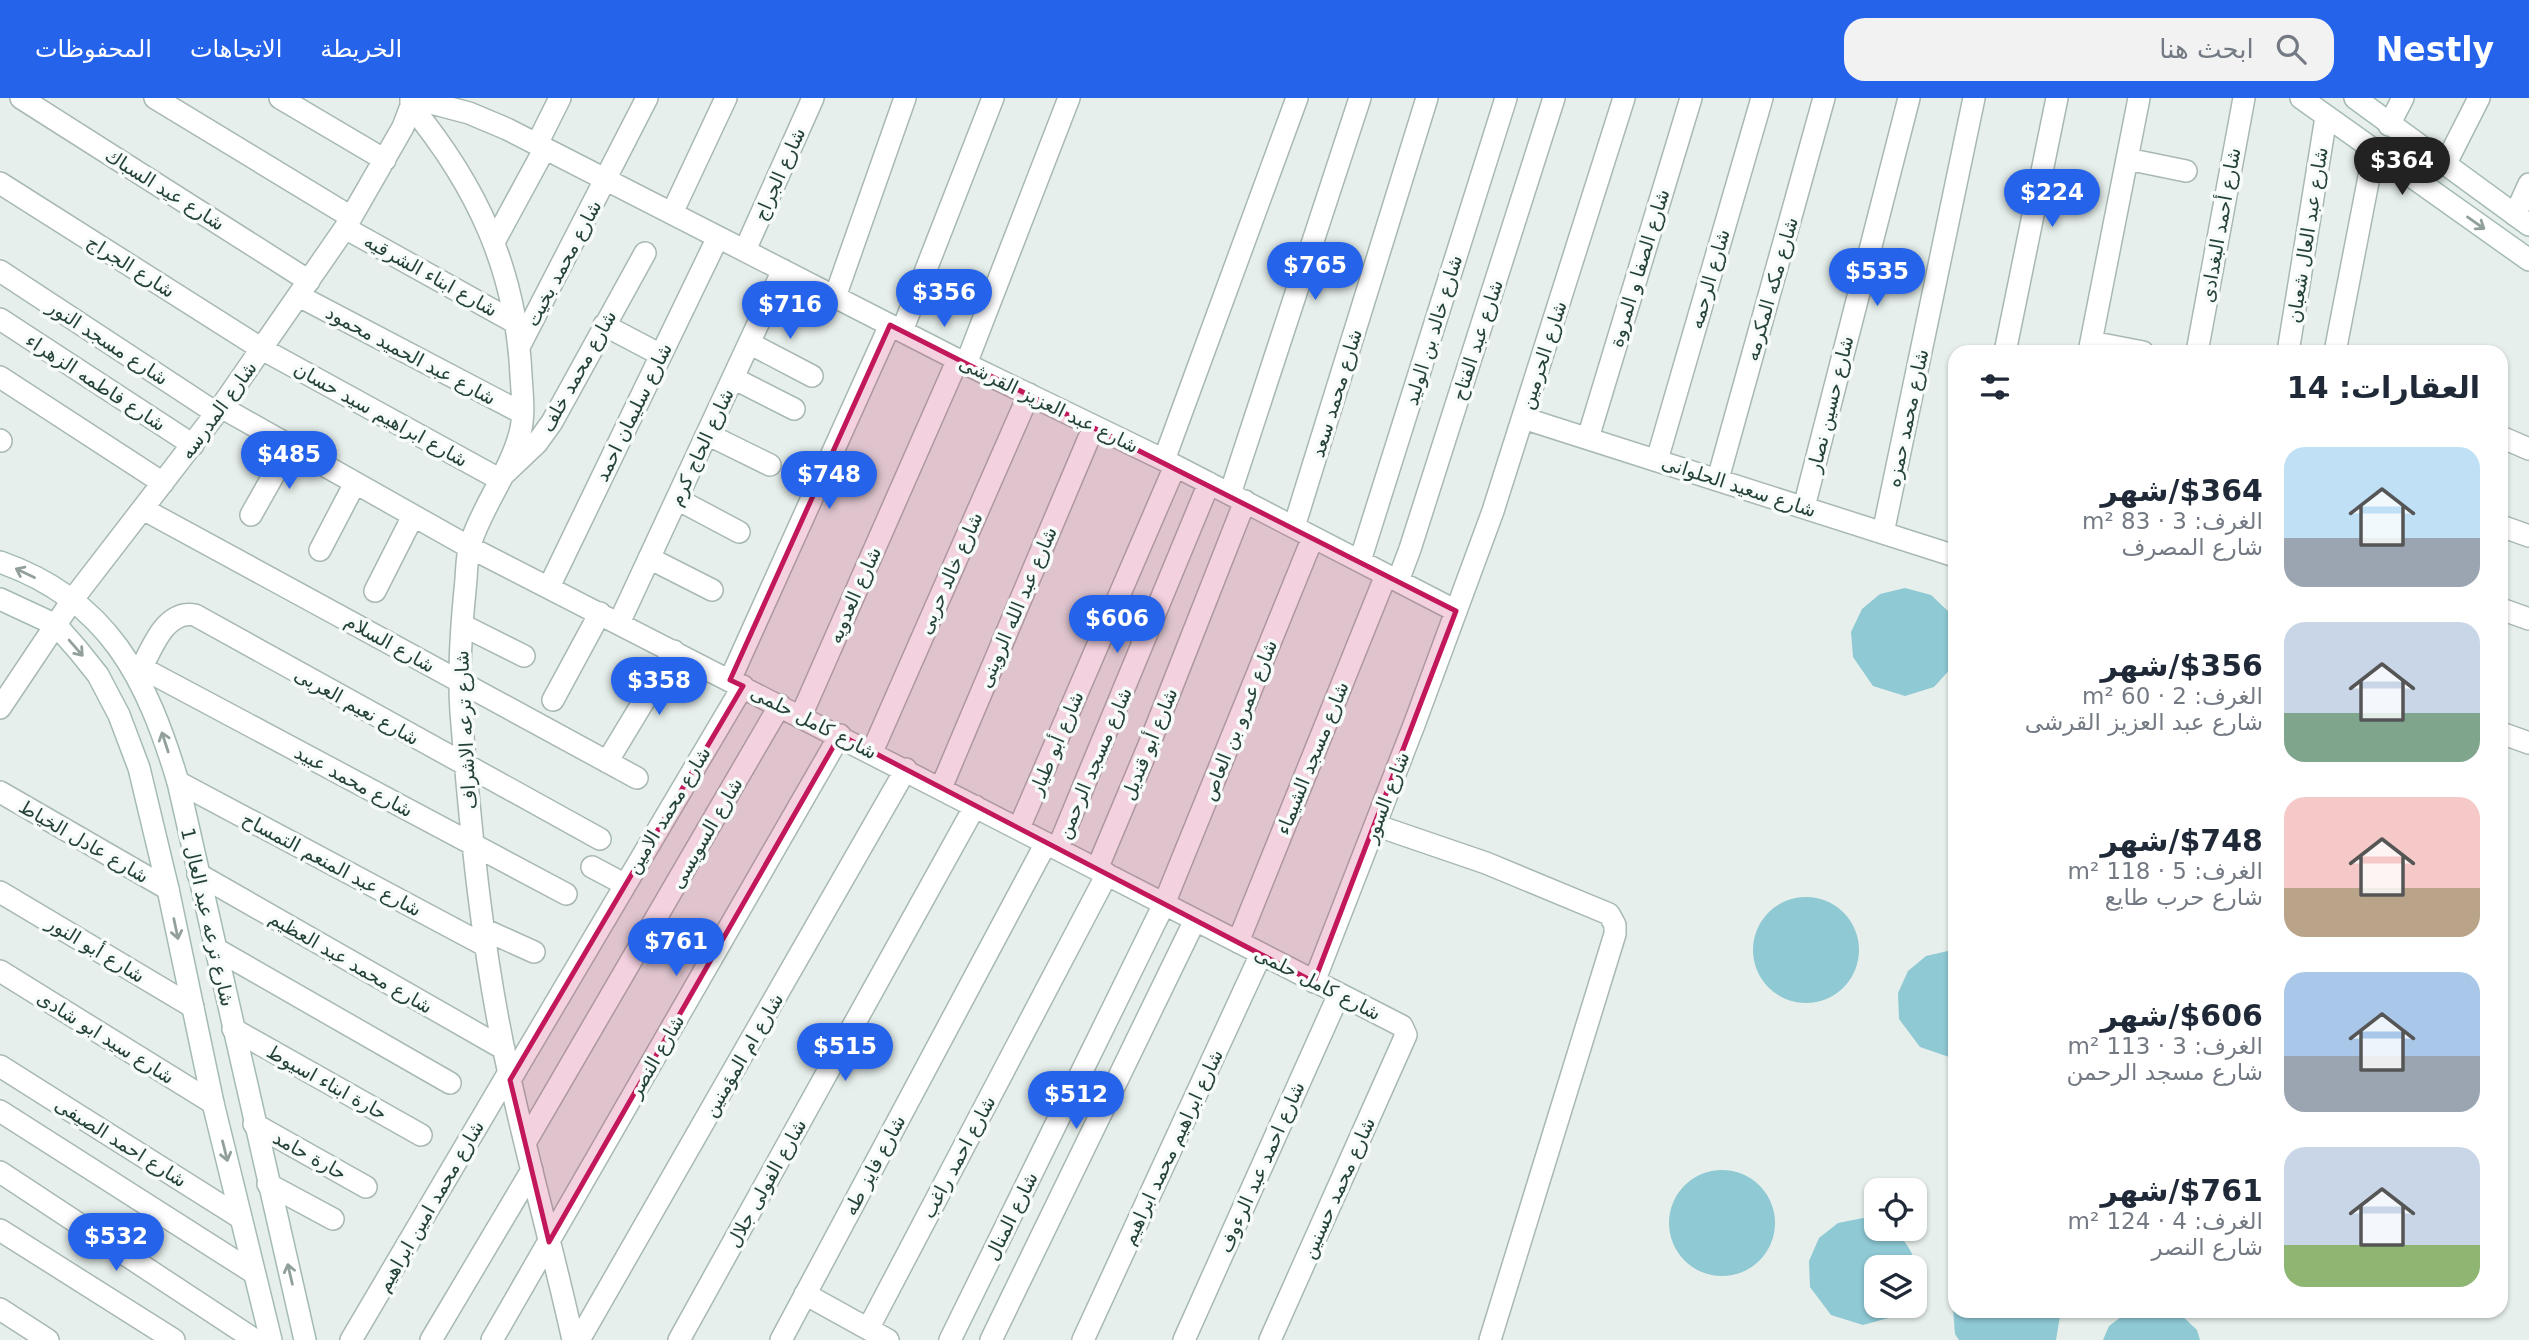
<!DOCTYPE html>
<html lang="ar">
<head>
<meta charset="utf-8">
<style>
  :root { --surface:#fff; --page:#f2f2f3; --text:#1f2937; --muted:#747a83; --accent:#2563eb }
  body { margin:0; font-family:"DejaVu Sans","Noto Naskh Arabic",sans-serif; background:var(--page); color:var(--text); direction:rtl; height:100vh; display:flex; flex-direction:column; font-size:26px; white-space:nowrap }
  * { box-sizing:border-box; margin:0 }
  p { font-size:23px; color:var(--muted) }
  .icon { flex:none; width:38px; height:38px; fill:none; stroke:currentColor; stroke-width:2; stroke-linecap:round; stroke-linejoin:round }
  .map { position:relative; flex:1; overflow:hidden; direction:ltr }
  .details { position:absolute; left:1948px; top:247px; width:560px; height:973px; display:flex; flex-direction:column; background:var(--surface); border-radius:21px; box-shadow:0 2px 5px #0004; direction:rtl }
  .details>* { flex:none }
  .buttons { position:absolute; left:1864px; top:1080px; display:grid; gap:14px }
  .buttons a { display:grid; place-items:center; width:63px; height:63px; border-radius:14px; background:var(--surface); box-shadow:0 2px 5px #0004; font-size:35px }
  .price { position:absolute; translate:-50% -60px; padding:0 16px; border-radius:24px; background:var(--accent); color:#fff; font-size:23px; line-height:46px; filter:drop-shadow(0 2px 4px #0008) }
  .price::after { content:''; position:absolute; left:50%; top:42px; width:21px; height:16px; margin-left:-10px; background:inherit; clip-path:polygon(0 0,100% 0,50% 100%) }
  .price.on { background:#222; color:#fff }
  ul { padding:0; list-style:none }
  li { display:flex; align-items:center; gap:21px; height:175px; padding:0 28px }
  li span { display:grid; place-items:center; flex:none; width:196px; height:140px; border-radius:21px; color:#555 }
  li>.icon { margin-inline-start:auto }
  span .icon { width:84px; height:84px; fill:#fffc; stroke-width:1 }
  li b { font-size:30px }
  h2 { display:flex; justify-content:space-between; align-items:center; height:84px; padding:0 28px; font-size:30px }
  header { display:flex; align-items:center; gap:42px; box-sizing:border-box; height:98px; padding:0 35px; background:var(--accent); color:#fff }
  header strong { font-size:33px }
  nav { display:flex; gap:38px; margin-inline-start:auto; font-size:24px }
  .search { width:490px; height:63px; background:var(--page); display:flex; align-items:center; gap:18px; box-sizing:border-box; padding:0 24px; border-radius:21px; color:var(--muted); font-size:26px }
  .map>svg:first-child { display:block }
  .water { fill:#8ec9d4 }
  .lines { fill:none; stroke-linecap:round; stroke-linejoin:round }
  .street-casing { stroke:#a8b8b2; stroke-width:24 }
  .secondary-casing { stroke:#a4bbb3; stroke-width:24 }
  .street { stroke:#fff; stroke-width:21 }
  .secondary { stroke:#fff; stroke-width:21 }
  .oneway { stroke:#92a09c }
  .marked { fill:#c2185b; fill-opacity:0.2; stroke:#c2185b; stroke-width:5; stroke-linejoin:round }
  .labels { text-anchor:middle; stroke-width:7; stroke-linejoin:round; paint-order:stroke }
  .street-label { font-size:19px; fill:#24423a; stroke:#f7fbf9 }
</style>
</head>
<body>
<header>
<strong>Nestly</strong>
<div class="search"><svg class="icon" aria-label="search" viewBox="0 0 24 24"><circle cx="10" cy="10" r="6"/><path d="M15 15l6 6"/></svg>ابحث هنا</div>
<nav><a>الخريطة</a><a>الاتجاهات</a><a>المحفوظات</a></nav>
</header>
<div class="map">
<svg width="2529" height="1242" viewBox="0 0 2529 1242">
  <rect width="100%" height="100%" fill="#e6efeb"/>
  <path class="water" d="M 1905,490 L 1931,497 L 1950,515 L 1955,529 L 1953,568 L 1934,589 L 1905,598 L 1873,588 L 1853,559 L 1851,534 L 1862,511 L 1880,496 Z
    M1753 852a53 53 0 1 1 106 0a53 53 0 1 1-106 0Z
    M 1952,852 L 1955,853 L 1955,959 L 1952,960 L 1920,949 L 1899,921 L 1898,895 L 1908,873 L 1926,858 Z
    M1669 1125a53 53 0 1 1 106 0a53 53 0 1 1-106 0Z
    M 1863,1120 L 1876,1123 L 1876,1130 L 1893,1131 C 1906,1143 1918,1159 1915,1178 L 1914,1169 L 1876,1169 L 1876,1208 L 1902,1208 L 1892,1219 L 1863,1227 L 1831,1217 L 1810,1189 L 1809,1163 L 1819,1140 L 1838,1125 Z
    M 1955,1208 L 1955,1213 L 2059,1213 L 2060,1218 L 2056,1242 L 1959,1242 L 1955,1236 L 1953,1210 Z
    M 2129,1213 L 2178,1214 L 2197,1232 L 2200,1242 L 2103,1242 L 2109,1228 Z"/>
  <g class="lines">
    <defs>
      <path id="street" d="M 21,0 L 309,183
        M 155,0 L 351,119
        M 280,0 L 385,62
        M 412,0 L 469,15 L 507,31 L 966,266 L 1164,362 L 1456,513
        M 411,8 C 477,88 516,172 521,277 C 522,296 525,316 520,335 C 510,374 482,408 470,447 C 466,460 467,477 465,492 C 461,533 458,573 461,614 C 471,738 483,863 511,985 C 530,1071 554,1156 573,1242
        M 2389,27 L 2403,0
        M 537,46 L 560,0
        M 2127,61 L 2186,73
        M 2445,67 L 2479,0
        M 0,85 L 262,251 L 499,381 L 537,345 L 552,324 L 645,155
        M 672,115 L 726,0
        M 2515,117 L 2529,86
        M 345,130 L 516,225
        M 494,144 L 545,50
        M 745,152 L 813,0
        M 0,173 L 216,315
        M 299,198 L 522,315
        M 835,199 L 905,0
        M 0,221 L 193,347
        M 604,227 L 661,257
        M 902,233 L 993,0
        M 2091,244 L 2143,254
        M 749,245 L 812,278
        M 520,247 L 647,0
        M 2005,254 L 2057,0
        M 2089,254 L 2139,0
        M 2197,254 L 2244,0
        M 2288,254 L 2326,19
        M 2335,254 L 2374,53
        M 966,266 L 1069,0
        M 0,279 L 163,385
        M 733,280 L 794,311
        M 221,309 L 469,449 L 1402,928 L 1406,937 L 1270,1242
        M 1523,320 L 1955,458
        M 707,336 L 770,367
        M 2501,339 L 2529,351
        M 1588,340 L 1691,0
        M 0,342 L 1,343
        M 1164,362 L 1297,0
        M 1657,362 L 1762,0
        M 1718,381 L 1824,0
        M 1230,396 L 1360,0
        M 677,401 L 739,434
        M 1804,409 L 1909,0
        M 143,411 L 637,680
        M 251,417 L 290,348
        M 2501,428 L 2529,438
        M 1294,429 L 1427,0
        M 1883,435 L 1974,0
        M 320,452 L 355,385
        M 649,460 L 712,492
        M 1360,463 L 1506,0
        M 1398,483 L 1410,451 L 1554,0
        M 549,489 L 718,139
        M 375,493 L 413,418
        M 2501,511 L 2529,521
        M 619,525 L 783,172
        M 462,527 L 524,558
        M 142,570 L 566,796
        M 137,579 C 150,556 163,511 195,517 L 600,741
        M 730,582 L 890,227
        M 553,602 L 600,515
        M 0,610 L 73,501 L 221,309 L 345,130 L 403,29 L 411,8 L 411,0
        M 801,618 L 958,261
        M 2501,635 L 2529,645
        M 872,654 L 1029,296
        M 607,664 L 674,553
        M 178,684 L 486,848
        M 941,690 L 1094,328
        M 0,694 L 168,791
        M 1375,727 L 1486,765 L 1609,816 L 1615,827 L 1615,836 L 1490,1242
        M 1019,730 L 1175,368
        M 1058,750 L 1209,385
        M 592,769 L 624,786
        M 1097,771 L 1149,647 L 1245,403
        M 198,776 L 504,951
        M 0,794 L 193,909
        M 483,831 L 534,854
        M 1238,844 L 1386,477
        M 216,851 L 450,985
        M 0,873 L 213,1005
        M 1314,884 L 1414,627 L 1493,413 L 1624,0
        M 233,931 L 421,1037
        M 0,968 L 241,1120
        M 510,982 L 743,588
        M 0,1013 L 254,1175
        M 254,1026 L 366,1089
        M 525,1045 L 780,607
        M 0,1074 L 255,1242
        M 268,1086 L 333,1121
        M 0,1132 L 174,1242
        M 805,1196 L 888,1242
        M 0,1211 L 48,1242
        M 868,1231 L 1107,776
        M 351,1242 L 509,974
        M 431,1242 L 532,1072
        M 492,1242 L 840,637
        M 579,1242 L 906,671
        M 679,1242 L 975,708
        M 781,1242 L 1046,745
        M 950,1242 L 1164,806 L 1313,439
        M 991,1242 L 1195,822
        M 1083,1242 L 1261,856
        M 1184,1242 L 1339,896"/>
      <path id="secondary" d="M 2301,0 L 2529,162
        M 2355,0 L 2529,127
        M 0,464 C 109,502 147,581 178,684 L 305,1242
        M 0,501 L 56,527 L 78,552 L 98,577 L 119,617 L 139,670 L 168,791 L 213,1005 L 271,1242"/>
    </defs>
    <use href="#street" class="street-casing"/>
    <use href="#secondary" class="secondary-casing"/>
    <use href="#street" class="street"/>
    <use href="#secondary" class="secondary"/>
  </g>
  <defs><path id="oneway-shaft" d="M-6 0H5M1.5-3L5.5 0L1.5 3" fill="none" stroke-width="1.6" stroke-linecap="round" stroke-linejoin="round" transform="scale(1.75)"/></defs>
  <g class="oneway">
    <use href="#oneway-shaft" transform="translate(2476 125) rotate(35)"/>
    <use href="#oneway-shaft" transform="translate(25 475) rotate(-154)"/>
    <use href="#oneway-shaft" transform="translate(76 550) rotate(49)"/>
    <use href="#oneway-shaft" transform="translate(165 644) rotate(-108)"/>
    <use href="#oneway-shaft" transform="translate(176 831) rotate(78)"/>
    <use href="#oneway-shaft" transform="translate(225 1053) rotate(76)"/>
    <use href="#oneway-shaft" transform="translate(290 1176) rotate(-103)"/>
  </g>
  <path class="marked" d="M 890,227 L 1456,513 L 1314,884 L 840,637 L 549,1144 L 510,982 L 743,588 L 730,582 Z"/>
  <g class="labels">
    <g class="street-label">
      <text transform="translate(779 76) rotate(-66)" y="7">شارع الجراج</text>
      <text transform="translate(165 91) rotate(32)" y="7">شارع عيد السباك</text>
      <text transform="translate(2220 127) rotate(-80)" y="7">شارع أحمد البغدادى</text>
      <text transform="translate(2307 137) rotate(-81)" y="7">شارع عبد العال شعبان</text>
      <text transform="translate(563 165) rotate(-62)" y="7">شارع محمد بخيت</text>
      <text transform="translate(131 168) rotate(32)" y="7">شارع الجراج</text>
      <text transform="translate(1639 170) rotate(-73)" y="7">شارع الصفا و المروة</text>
      <text transform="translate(431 177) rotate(29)" y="7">شارع ابناء الشرقيه</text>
      <text transform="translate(1709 181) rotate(-74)" y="7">شارع الرحمه</text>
      <text transform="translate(1771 191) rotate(-74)" y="7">شارع مكه المكرمه</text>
      <text transform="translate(1433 232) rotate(-73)" y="7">شارع خالد بن الوليد</text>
      <text transform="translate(1477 242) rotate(-72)" y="7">شارع عبد الفتاح</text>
      <text transform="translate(108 244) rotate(33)" y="7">شارع مسجد النور</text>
      <text transform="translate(411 257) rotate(28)" y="7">شارع عبد الحميد محمود</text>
      <text transform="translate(1543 257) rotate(-72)" y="7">شارع الحرمين</text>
      <text transform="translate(578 273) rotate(-61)" y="7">شارع محمد خلف</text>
      <text transform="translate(96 284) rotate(33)" y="7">شارع فاطمه الزهراء</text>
      <text transform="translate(1336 295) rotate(-73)" y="7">شارع محمد سعد</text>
      <text transform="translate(1049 306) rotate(26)" y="7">شارع عبد العزيز القرشى</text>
      <text transform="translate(1830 306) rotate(-76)" y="7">شارع حسين نصار</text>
      <text transform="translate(218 312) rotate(-54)" y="7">شارع المدرسه</text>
      <text transform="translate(633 314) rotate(-64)" y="7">شارع سليمان احمد</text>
      <text transform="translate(381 316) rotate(29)" y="7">شارع ابراهيم سيد حسان</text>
      <text transform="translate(1907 320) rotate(-78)" y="7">شارع محمد حمزه</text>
      <text transform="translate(701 349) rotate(-65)" y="7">شارع الحاج كرم</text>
      <text transform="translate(1739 388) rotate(18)" y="7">شارع سعيد الحلوانى</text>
      <text transform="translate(950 475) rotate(-66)" y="7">شارع خالد حربى</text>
      <text transform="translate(854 497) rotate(-66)" y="7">شارع العدويه</text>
      <text transform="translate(1017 509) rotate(-67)" y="7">شارع عبد الله الروينى</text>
      <text transform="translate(390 545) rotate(29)" y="7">شارع السلام</text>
      <text transform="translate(357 608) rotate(29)" y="7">شارع نعيم العربى</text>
      <text transform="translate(1239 622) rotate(-68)" y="7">شارع عمرو بن العاص</text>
      <text transform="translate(814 624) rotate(27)" y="7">شارع كامل حلمى</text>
      <text transform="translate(465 632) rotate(-93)" y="7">شارع ترعه الاشراف</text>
      <text transform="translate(1056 645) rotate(-67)" y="7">شارع أبو طيار</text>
      <text transform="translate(1149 646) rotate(-68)" y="7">شارع أبو قنديل</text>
      <text transform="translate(1312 660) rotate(-68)" y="7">شارع مسجد الشيماء</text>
      <text transform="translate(1094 665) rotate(-67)" y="7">شارع مسجد الرحمن</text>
      <text transform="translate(354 683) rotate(28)" y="7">شارع محمد عبيد</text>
      <text transform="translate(1386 699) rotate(-69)" y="7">شارع السور</text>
      <text transform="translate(668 712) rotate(-59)" y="7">شارع محمد الامين</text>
      <text transform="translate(706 735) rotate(-60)" y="7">شارع السويسى</text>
      <text transform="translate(84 743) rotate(30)" y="7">شارع عادل الخياط</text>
      <text transform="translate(332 766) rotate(28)" y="7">شارع عبد المنعم التمساح</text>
      <text transform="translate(208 819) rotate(77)" y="7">شارع ترعه عبد العال 1</text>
      <text transform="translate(96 851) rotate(31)" y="7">شارع أبو النور</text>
      <text transform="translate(351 864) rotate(30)" y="7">شارع محمد عبد العظيم</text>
      <text transform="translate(1318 885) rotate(27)" y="7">شارع كامل حلمى</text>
      <text transform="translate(106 939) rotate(32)" y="7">شارع سيد ابو شادى</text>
      <text transform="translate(743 957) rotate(-60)" y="7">شارع ام المؤمنين</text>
      <text transform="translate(656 958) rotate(-60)" y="7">شارع النصر</text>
      <text transform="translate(327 984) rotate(29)" y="7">حارة ابناء اسيوط</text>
      <text transform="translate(121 1044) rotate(32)" y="7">شارع احمد الصيفى</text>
      <text transform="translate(1172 1049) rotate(-65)" y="7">شارع ابراهيم محمد ابراهيم</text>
      <text transform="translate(310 1057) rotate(29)" y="7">حارة حامد</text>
      <text transform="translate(958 1059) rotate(-62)" y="7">شارع احمد راغب</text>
      <text transform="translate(874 1067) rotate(-62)" y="7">شارع فايز طه</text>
      <text transform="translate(1261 1069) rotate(-66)" y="7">شارع احمد عبد الرءوف</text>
      <text transform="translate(766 1085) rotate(-61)" y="7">شارع الفولى جلال</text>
      <text transform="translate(1338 1090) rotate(-66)" y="7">شارع محمد حسنين</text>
      <text transform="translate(430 1108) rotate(-60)" y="7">شارع محمد امين ابراهيم</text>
      <text transform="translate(1011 1118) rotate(-64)" y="7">شارع المنال</text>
    </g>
  </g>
</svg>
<div class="buttons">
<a><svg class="icon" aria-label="locate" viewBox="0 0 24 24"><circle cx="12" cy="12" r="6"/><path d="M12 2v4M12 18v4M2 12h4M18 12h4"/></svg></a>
<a><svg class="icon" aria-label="layers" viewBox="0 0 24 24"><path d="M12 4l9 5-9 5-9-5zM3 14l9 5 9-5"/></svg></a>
</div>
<b class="price on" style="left:2402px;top:99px">$364</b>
<b class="price" style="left:2052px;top:131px">$224</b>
<b class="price" style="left:1315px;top:204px">$765</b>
<b class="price" style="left:1877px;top:210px">$535</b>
<b class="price" style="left:944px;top:231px">$356</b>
<b class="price" style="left:790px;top:243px">$716</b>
<b class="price" style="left:289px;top:393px">$485</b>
<b class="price" style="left:829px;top:413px">$748</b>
<b class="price" style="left:1117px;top:557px">$606</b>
<b class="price" style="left:659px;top:619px">$358</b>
<b class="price" style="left:676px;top:880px">$761</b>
<b class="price" style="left:845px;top:985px">$515</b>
<b class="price" style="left:1076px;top:1033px">$512</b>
<b class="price" style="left:116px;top:1175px">$532</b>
<section class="details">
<h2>العقارات: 14<svg class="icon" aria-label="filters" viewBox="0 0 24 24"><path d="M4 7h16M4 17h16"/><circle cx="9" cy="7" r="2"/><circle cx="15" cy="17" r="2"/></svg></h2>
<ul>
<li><span style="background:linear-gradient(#bfe0f5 65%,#9aa5b1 0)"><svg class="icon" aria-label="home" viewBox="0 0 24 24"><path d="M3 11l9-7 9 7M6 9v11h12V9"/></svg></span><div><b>$364/شهر</b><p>الغرف: 3 · 83 m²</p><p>شارع المصرف</p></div></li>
<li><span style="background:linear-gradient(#c9d6e8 65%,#7fa58c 0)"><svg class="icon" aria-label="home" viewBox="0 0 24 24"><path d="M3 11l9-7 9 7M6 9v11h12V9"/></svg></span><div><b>$356/شهر</b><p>الغرف: 2 · 60 m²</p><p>شارع عبد العزيز القرشى</p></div></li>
<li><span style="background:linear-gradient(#f6c9c9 65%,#b9a48a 0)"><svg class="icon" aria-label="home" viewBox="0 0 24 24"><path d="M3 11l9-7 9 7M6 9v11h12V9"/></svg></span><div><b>$748/شهر</b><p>الغرف: 5 · 118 m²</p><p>شارع حرب طايع</p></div></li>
<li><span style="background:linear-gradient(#a9c7e8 60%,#9aa5b1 0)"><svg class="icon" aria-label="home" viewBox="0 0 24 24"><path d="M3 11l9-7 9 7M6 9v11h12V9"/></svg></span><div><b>$606/شهر</b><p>الغرف: 3 · 113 m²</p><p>شارع مسجد الرحمن</p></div></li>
<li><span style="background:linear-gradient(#c9d6e8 70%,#8fb573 0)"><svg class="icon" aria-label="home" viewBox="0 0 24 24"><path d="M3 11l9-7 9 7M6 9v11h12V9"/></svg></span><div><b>$761/شهر</b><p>الغرف: 4 · 124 m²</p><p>شارع النصر</p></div></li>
</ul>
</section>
</div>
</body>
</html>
